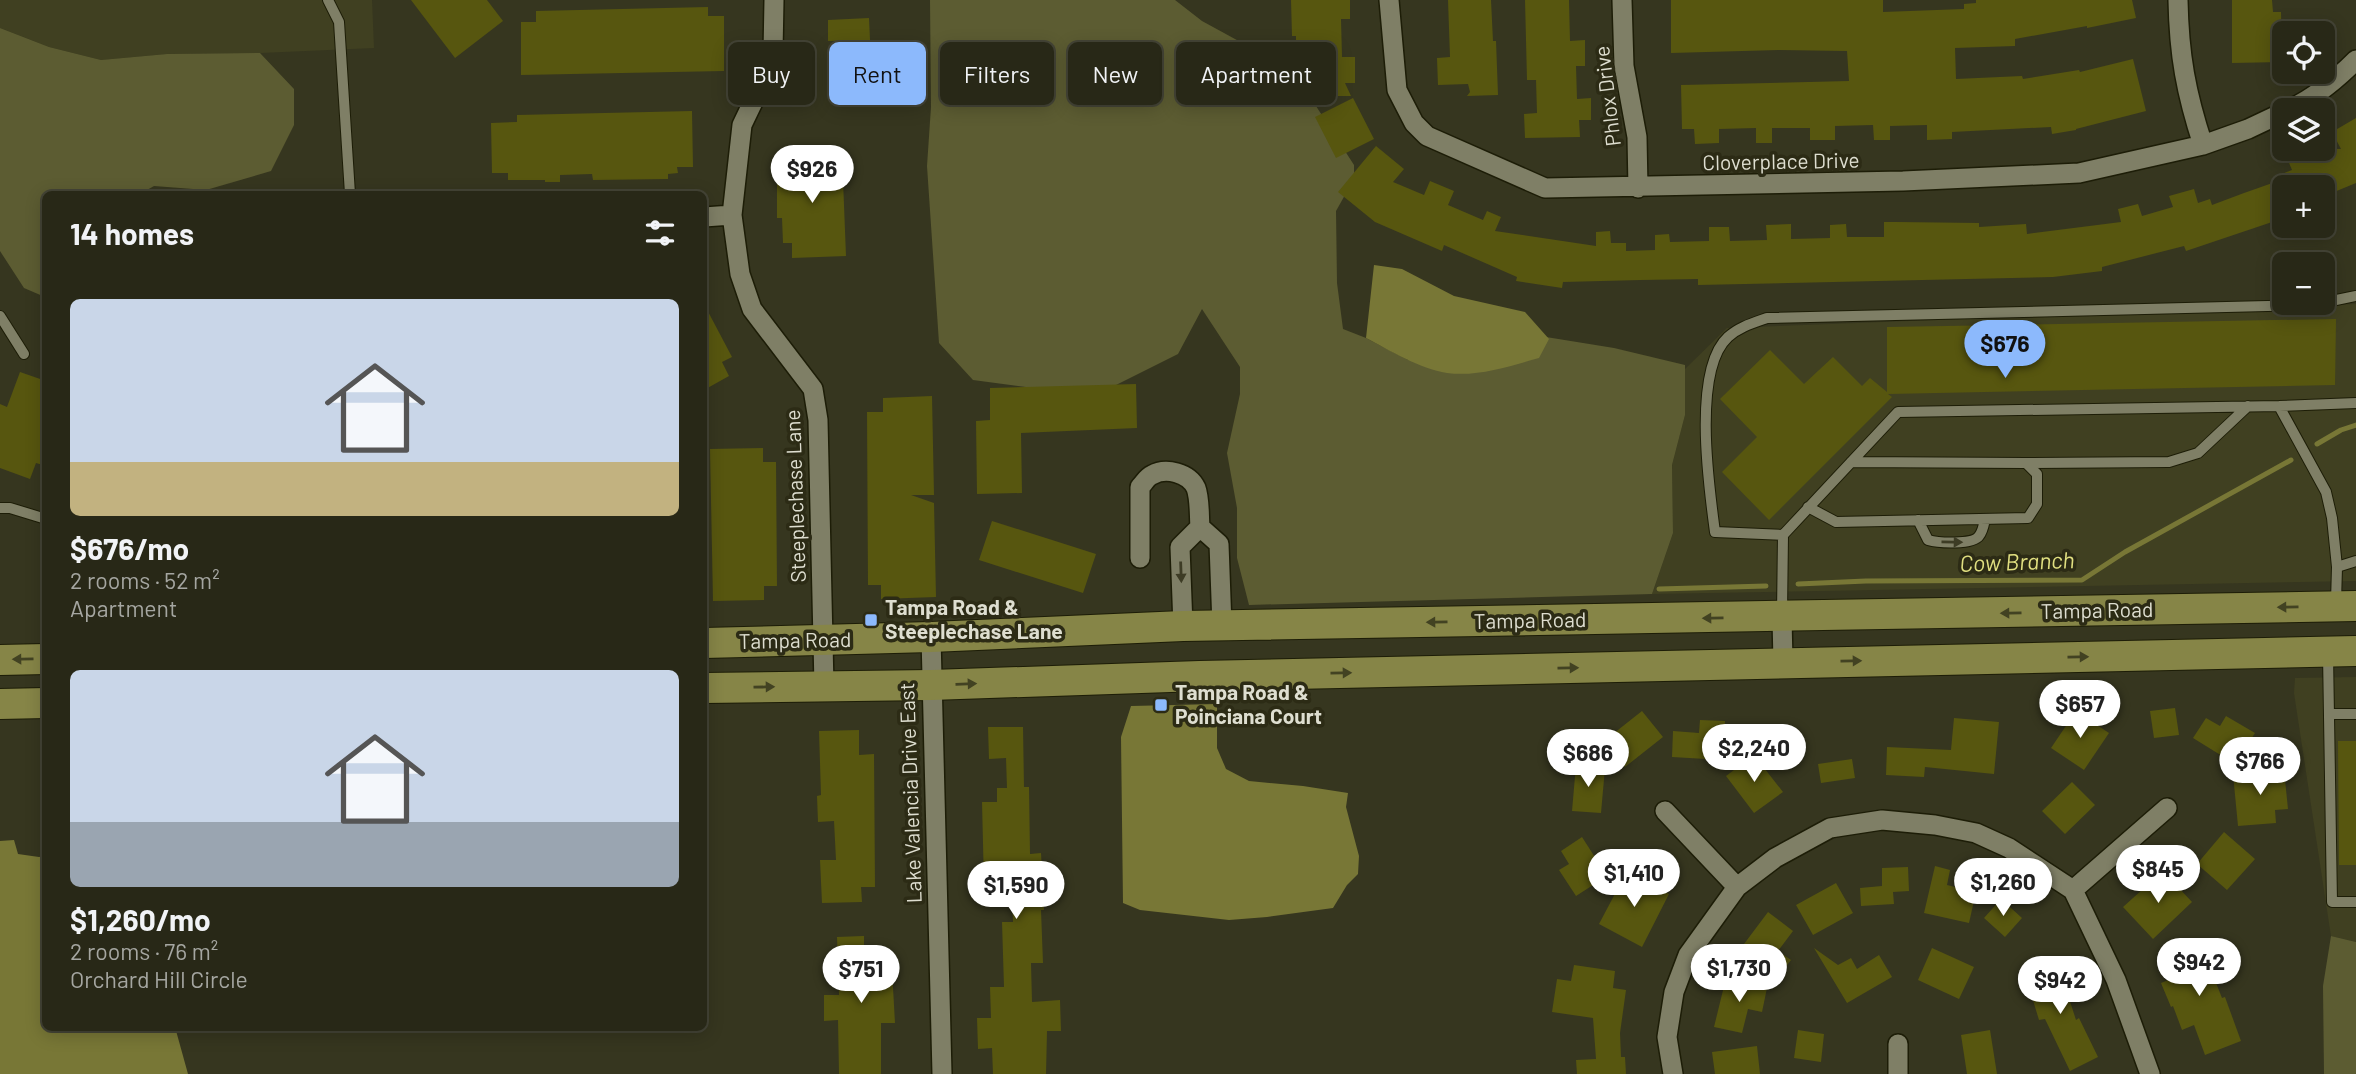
<!DOCTYPE html>
<html lang="en">
<head>
<meta charset="utf-8">
<style>
  :root { --surface:#282817; --page:#343424; --text:#f1f3f6; --muted:#a5a6a1; --line:#444436; --accent:#8cb9fc }
  body { margin:0; font-family:Barlow,sans-serif; background:var(--page); color:var(--text); height:100vh; display:flex; flex-direction:column; font-size:26px; white-space:nowrap }
  * { box-sizing:border-box; margin:0 }
  p { font-size:23px; color:var(--muted) }
  .icon { flex:none; width:38px; height:38px; fill:none; stroke:currentColor; stroke-width:2; stroke-linecap:round; stroke-linejoin:round }
  .map { position:relative; flex:1; overflow:hidden }
  .panel { position:absolute; left:42px; top:191px; width:665px; height:840px; display:flex; flex-direction:column; background:var(--surface); border-radius:10px; box-shadow:0 4px 18px #0003,0 0 0 2px var(--line) }
  .panel>* { flex:none }
  .banner { position:absolute; left:728px; top:42px; width:665px; height:63px; display:flex; gap:14px }
  .fabs { position:absolute; left:2272px; top:21px; display:grid; gap:14px }
  .fabs a { display:grid; place-items:center; width:63px; height:63px; border-radius:10px; background:var(--surface); box-shadow:0 4px 18px #0003,0 0 0 2px var(--line); font-size:35px }
  .price { position:absolute; translate:-50% -60px; padding:0 16px; border-radius:24px; background:#fff; color:#222; font-size:23px; line-height:46px; filter:drop-shadow(0 2px 4px #0008) }
  .price::after { content:''; position:absolute; left:50%; top:42px; width:21px; height:16px; margin-left:-10px; background:inherit; clip-path:polygon(0 0,100% 0,50% 100%) }
  .price.active { background:var(--accent); color:#111 }
  ul { padding:0; list-style:none }
  li { display:grid; align-content:center; gap:14px; height:371px; padding:0 28px }
  li span { display:grid; place-items:center; height:217px; border-radius:10px; color:#555 }
  li>.icon { margin-inline-start:auto }
  span .icon { width:126px; height:126px; fill:#fffc; stroke-width:1 }
  li b { font-size:30px }
  h2 { display:flex; justify-content:space-between; align-items:center; height:84px; padding:0 28px; font-size:30px }
  .tag { padding:0 24px; border-radius:10px; background:var(--surface); box-shadow:0 4px 18px #0003,0 0 0 2px var(--line); font-size:24px; line-height:63px }
  .tag.active { background:var(--accent); color:#111 }
  .map>svg:first-child { display:block }
  .built { fill:#404021 }
  .green { fill:#5c5c32 }
  .water { fill:#787736 }
  .lines { fill:none; stroke-linecap:round; stroke-linejoin:round }
  .stream { stroke:#787736; stroke-width:5 }
  .building { fill:#57560f }
  .service-casing { stroke:#1d1d07; stroke-width:12 }
  .minor-casing { stroke:#1d1d07; stroke-width:22 }
  .primary-casing { stroke:#1d1d07; stroke-width:32 }
  .service { stroke:#7f7f66; stroke-width:10 }
  .minor { stroke:#7f7f66; stroke-width:19 }
  .primary { stroke:#868547; stroke-width:30 }
  .oneway { fill:#3d3c25 }
  .oneway2 { fill:#424222 }
  .poi-dot { fill:#8cb9fc; stroke:#2c2b15; stroke-width:2.5 }
  .labels { text-anchor:middle; stroke-width:7; stroke-linejoin:round; paint-order:stroke }
  .street-label { font-size:21px; fill:#deded0; stroke:#2c2b15 }
  .poi-label { font-size:21px; font-weight:bold; fill:#deded0; stroke:#2c2b15; text-anchor:start }
  .water-label { font-size:23px; font-style:italic; fill:#e0df80; stroke:#2c2b15 }
</style>
</head>
<body>
<div class="map">
<svg width="2356" height="1074" viewBox="0 0 2356 1074">
  <rect width="100%" height="100%" fill="#36361f"/>
  <path class="built" d="M 0,0 L 372,0 L 374,48 L 260,53 L 167,54 L 101,60 L 49,47 L 0,28 Z
    M 2356,304 L 2356,581 L 1652,594 L 1673,533 L 1672,465 L 1685,415 L 1685,369 L 1727,328 Z
    M 2356,677 L 2356,942 L 2331,936 L 2294,693 L 2295,678 Z"/>
  <path class="green" d="M 930,0 L 1175,0 L 1202,21 L 1268,57 L 1316,106 L 1354,165 L 1354,179 L 1336,211 L 1337,283 L 1343,329 L 1366,338 L 1408,360 L 1548,340 L 1546,337 L 1614,348 L 1685,365 L 1685,415 L 1672,465 L 1673,533 L 1652,594 L 1249,605 L 1237,558 L 1237,508 L 1227,453 L 1240,394 L 1240,367 L 1202,309 L 1178,354 L 1104,391 L 1034,388 L 973,380 L 939,343 L 927,166 L 931,107 Z
    M 0,28 L 49,47 L 101,60 L 167,54 L 260,53 L 294,89 L 294,125 L 271,171 L 206,190 L 154,186 L 140,194 L 46,194 L 45,297 L 24,288 L 0,251 Z
    M 2331,936 L 2356,942 L 2356,1074 L 2324,1074 L 2323,986 Z"/>
  <path class="water" d="M 1374,265 L 1402,269 L 1454,296 L 1525,312 L 1549,339 L 1539,358 C 1510,366 1478,377 1447,373 C 1420,369 1389,350 1366,338 Z
    M 1217,704 L 1217,748 L 1226,769 L 1249,781 L 1303,786 L 1348,793 L 1346,807 L 1359,856 L 1358,874 L 1347,885 L 1333,908 L 1267,917 L 1229,920 L 1140,910 L 1123,903 L 1121,737 L 1131,706 Z
    M 14,840 L 18,854 L 39,857 L 45,856 L 46,1027 L 175,1027 L 188,1074 L 0,1074 L 0,841 Z"/>
  <g class="lines">
    <path class="stream" d="M 2317,444 L 2341,430 L 2356,425
      M 1798,584 L 1866,581 L 2082,580 L 2125,552 L 2291,460
      M 1659,589 L 1766,586"/>
  </g>
  <path class="building" d="M 411,0 L 487,0 L 503,21 L 455,58 Z
    M 1291,0 L 1350,0 L 1350,19 L 1341,19 L 1342,57 L 1355,57 L 1355,83 L 1345,83 L 1351,96 L 1290,96 L 1290,71 L 1296,71 L 1296,36 L 1292,36 Z
    M 1448,0 L 1491,0 L 1493,41 L 1496,41 L 1498,95 L 1467,96 L 1470,92 L 1468,84 L 1438,85 L 1437,58 L 1450,57 Z
    M 1525,0 L 1569,0 L 1570,41 L 1585,40 L 1585,66 L 1576,66 L 1577,99 L 1591,98 L 1591,120 L 1579,120 L 1580,137 L 1525,138 L 1524,114 L 1537,113 L 1536,80 L 1527,80 Z
    M 1671,0 L 1883,0 L 1883,12 L 1964,9 L 1964,4 L 1976,3 L 1976,0 L 2132,0 L 2136,18 L 2087,28 L 2087,26 L 2015,39 L 2015,46 L 1955,48 L 1956,79 L 2022,76 L 2023,79 L 2079,70 L 2080,72 L 2133,59 L 2146,111 L 2076,129 L 2076,130 L 2052,134 L 2051,127 L 1952,132 L 1952,139 L 1927,140 L 1927,125 L 1890,126 L 1890,140 L 1874,140 L 1873,125 L 1835,126 L 1835,140 L 1810,140 L 1810,128 L 1772,128 L 1772,143 L 1756,143 L 1756,128 L 1719,129 L 1719,143 L 1695,144 L 1694,129 L 1682,129 L 1681,85 L 1849,81 L 1847,51 L 1779,50 L 1671,53 Z
    M 2232,0 L 2272,0 L 2273,12 L 2281,12 L 2282,62 L 2232,63 Z
    M 708,7 L 708,16 L 724,16 L 724,71 L 521,75 L 521,22 L 536,22 L 536,11 Z
    M 869,18 L 870,40 L 828,41 L 828,20 Z
    M 1353,98 L 1374,139 L 1336,158 L 1315,117 Z
    M 692,111 L 693,167 L 677,167 L 678,173 L 668,174 L 668,179 L 593,180 L 592,174 L 560,175 L 560,182 L 545,182 L 545,180 L 508,180 L 508,173 L 492,173 L 491,123 L 517,122 L 517,115 Z
    M 2356,118 L 2356,183 L 2322,197 L 2322,187 L 2284,187 L 2284,218 L 2186,251 L 2184,246 L 2102,267 L 2102,271 L 2053,277 L 1698,285 L 1698,279 L 1641,280 L 1563,282 L 1562,288 L 1516,281 L 1517,277 L 1444,245 L 1442,251 L 1375,222 L 1338,192 L 1376,146 L 1404,169 L 1393,182 L 1424,195 L 1430,181 L 1454,191 L 1448,205 L 1483,220 L 1487,211 L 1501,217 L 1495,231 L 1596,246 L 1596,232 L 1610,231 L 1611,243 L 1626,243 L 1626,251 L 1655,250 L 1655,235 L 1669,234 L 1670,242 L 1709,241 L 1709,227 L 1729,227 L 1730,241 L 1767,240 L 1766,225 L 1791,224 L 1791,239 L 1830,238 L 1830,225 L 1846,224 L 1847,237 L 1884,237 L 1884,222 L 1897,222 L 1979,223 L 1979,227 L 2026,224 L 2027,234 L 2121,222 L 2118,209 L 2138,204 L 2142,216 L 2173,207 L 2169,196 L 2194,189 L 2198,203 L 2210,199 L 2212,205 L 2244,193 L 2281,180 L 2279,175 L 2292,170 L 2287,158 L 2310,149 L 2341,149 L 2332,132 Z
    M 842,154 L 846,256 L 792,258 L 792,243 L 783,243 L 782,218 L 777,218 L 777,156 Z
    M 704,304 L 732,357 L 722,362 L 729,376 L 704,390 Z
    M 2336,319 L 2335,385 L 1888,394 L 1892,397 L 1769,520 L 1722,472 L 1757,437 L 1720,399 L 1770,350 L 1804,384 L 1833,357 L 1862,386 L 1870,378 L 1887,392 L 1887,327 Z
    M 20,372 L 46,381 L 46,466 L 36,463 L 30,479 L 0,468 L 0,404 L 7,407 Z
    M 1136,384 L 1137,428 L 1021,433 L 1022,493 L 977,494 L 976,421 L 990,420 L 990,388 Z
    M 932,396 L 934,495 L 911,495 L 934,503 L 936,597 L 881,599 L 881,585 L 868,585 L 867,412 L 883,412 L 883,398 Z
    M 763,448 L 763,462 L 776,462 L 777,586 L 764,586 L 764,600 L 713,601 L 710,449 Z
    M 992,521 L 1096,554 L 1083,593 L 979,560 Z
    M 2175,708 L 2179,735 L 2154,738 L 2150,711 Z
    M 1642,711 L 1663,737 L 1625,767 L 1604,741 Z
    M 2076,711 L 2109,733 L 2084,770 L 2051,748 Z
    M 2226,716 L 2255,733 L 2235,764 L 2193,738 L 2206,718 L 2220,726 Z
    M 1954,718 L 1999,722 L 1994,774 L 1925,767 L 1924,777 L 1886,775 L 1887,747 L 1951,750 Z
    M 1700,720 L 1725,721 L 1723,760 L 1672,757 L 1673,731 L 1699,733 Z
    M 988,727 L 1023,727 L 1024,787 L 1029,787 L 1030,854 L 1041,853 L 1044,910 L 1041,910 L 1043,963 L 1031,963 L 1032,1002 L 1060,1000 L 1061,1031 L 1047,1031 L 1046,1074 L 993,1074 L 992,1048 L 978,1049 L 977,1018 L 991,1018 L 990,987 L 1004,987 L 1002,922 L 1013,922 L 1011,883 L 984,885 L 982,802 L 997,802 L 997,788 L 1007,788 L 1006,758 L 989,759 Z
    M 859,730 L 859,755 L 874,754 L 875,887 L 861,887 L 862,902 L 822,903 L 820,860 L 836,860 L 834,821 L 818,822 L 817,796 L 821,795 L 819,731 Z
    M 2338,741 L 2356,741 L 2356,865 L 2339,865 Z
    M 1754,755 L 1783,792 L 1754,813 L 1726,776 Z
    M 1852,759 L 1855,778 L 1821,783 L 1818,764 Z
    M 1576,765 L 1605,768 L 1601,813 L 1572,811 Z
    M 2284,770 L 2288,809 L 2275,810 L 2276,823 L 2238,826 L 2233,774 Z
    M 2072,782 L 2095,805 L 2065,834 L 2042,811 Z
    M 2224,832 L 2255,859 L 2227,890 L 2197,864 Z
    M 1582,837 L 1607,876 L 1576,896 L 1559,870 L 1569,864 L 1561,851 Z
    M 1935,866 L 1950,870 L 1947,885 L 1976,892 L 1969,923 L 1924,913 Z
    M 1908,867 L 1909,891 L 1893,892 L 1894,904 L 1861,906 L 1860,888 L 1882,886 L 1882,868 Z
    M 1627,871 L 1669,894 L 1642,947 L 1599,924 Z
    M 2163,871 L 2192,902 L 2153,939 L 2123,907 Z
    M 1836,883 L 1853,913 L 1813,935 L 1796,905 Z
    M 2001,899 L 2022,918 L 2005,937 L 1984,918 Z
    M 1768,912 L 1793,931 L 1778,951 L 1791,960 L 1775,981 L 1738,952 Z
    M 864,936 L 864,952 L 891,951 L 895,1023 L 881,1023 L 881,1074 L 839,1074 L 838,1020 L 824,1021 L 824,995 L 839,995 L 837,937 Z
    M 2199,940 L 2222,998 L 2225,997 L 2241,1041 L 2205,1055 L 2194,1025 L 2182,1030 L 2173,1006 L 2171,1007 L 2161,983 L 2173,978 L 2163,955 Z
    M 1814,948 L 1838,965 L 1851,958 L 1857,969 L 1879,955 L 1892,977 L 1847,1003 Z
    M 1932,948 L 1974,967 L 1959,999 L 1918,980 Z
    M 2058,964 L 2076,1020 L 2079,1018 L 2098,1057 L 2070,1071 L 2045,1019 L 2039,1020 L 2025,974 Z
    M 1574,965 L 1615,971 L 1613,988 L 1626,990 L 1620,1033 L 1621,1057 L 1625,1057 L 1626,1074 L 1577,1074 L 1576,1060 L 1596,1059 L 1593,1018 L 1552,1012 L 1557,979 L 1571,981 Z
    M 1726,978 L 1767,988 L 1762,1012 L 1748,1009 L 1742,1033 L 1714,1027 Z
    M 1798,1030 L 1824,1034 L 1821,1062 L 1794,1058 Z
    M 1990,1030 L 1997,1074 L 1967,1074 L 1961,1035 Z
    M 1757,1046 L 1760,1074 L 1715,1074 L 1712,1052 Z"/>
  <g class="lines">
    <defs>
      <path id="service" d="M 328,0 L 339,22 L 350,194
        M 0,316 L 24,354
        M 2279,406 L 2326,492 L 2332,518 L 2337,567 L 2336,602
        M 2026,463 L 2169,462 L 2198,453 L 2248,406
        M 1808,507 L 1836,522 L 2028,518 L 2037,504 L 2037,474 L 2026,463 L 1851,462
        M 0,508 L 10,508 L 46,519
        M 1918,520 L 1928,540 C 1938,543 1973,545 1979,536 C 1983,531 1984,524 1985,519
        M 1783,535 L 1715,532 C 1709,487 1692,370 1728,337 C 1739,327 1753,323 1767,318 L 2312,305 L 2356,296
        M 2337,567 L 2356,561
        M 1782,613 L 1783,535 L 1898,412 L 2279,406 L 2356,403
        M 2328,654 L 2332,902 L 2356,902
        M 2329,714 L 2356,714"/>
      <path id="minor" d="M 774,0 L 773,52 L 764,79 L 742,125 L 732,215 L 740,274 L 752,309 L 813,389 L 818,420 L 824,686
        M 1389,0 L 1397,90 L 1414,123 L 1427,136 L 1545,188 L 1903,181 L 2079,173 L 2203,145 L 2248,129 L 2284,112
        M 1622,0 L 1624,66 L 1637,137 L 1638,188
        M 2178,0 C 2179,55 2186,93 2203,145
        M 2288,110 C 2315,98 2336,80 2356,60
        M 704,217 L 732,215
        M 1140,558 L 1140,487 C 1144,483 1147,477 1152,475 C 1166,467 1189,473 1196,488 C 1200,499 1199,515 1200,527 L 1219,544 L 1222,626
        M 1782,617 L 1783,663
        M 1183,626 L 1180,547 L 1200,527
        M 931,637 L 942,1074
        M 1665,811 L 1737,887
        M 2073,890 L 2167,808
        M 1673,1074 L 1667,1037 L 1674,992 L 1688,955 L 1737,887 L 1775,858 L 1830,828 L 1882,820 L 1935,825 L 1976,833 L 2009,848 L 2073,890 L 2116,980 L 2150,1074
        M 1898,1074 L 1898,1044"/>
      <path id="primary" d="M 704,643 L 931,637 L 1183,626 L 2356,606
        M 0,660 L 46,659
        M 704,688 L 931,685 L 1200,676 L 2356,651
        M 0,704 L 46,703"/>
    </defs>
    <use href="#service" class="service-casing"/>
    <use href="#minor" class="minor-casing"/>
    <use href="#primary" class="primary-casing"/>
    <use href="#service" class="service"/>
    <use href="#minor" class="minor"/>
    <use href="#primary" class="primary"/>
  </g>
  <defs><path id="oneway-solid" d="M-6-.8H1V-3.2L6.5 0L1 3.2V.8H-6Z" transform="scale(1.75)"/></defs>
  <g class="oneway">
    <use href="#oneway-solid" transform="translate(1952 542) rotate(1)"/>
    <use href="#oneway-solid" transform="translate(1181 572) rotate(88)"/>
  </g>
  <g class="oneway2">
    <use href="#oneway-solid" transform="translate(2288 607) rotate(179)"/>
    <use href="#oneway-solid" transform="translate(2011 613) rotate(179)"/>
    <use href="#oneway-solid" transform="translate(1713 618) rotate(179)"/>
    <use href="#oneway-solid" transform="translate(1437 622) rotate(179)"/>
    <use href="#oneway-solid" transform="translate(2078 657) rotate(-1)"/>
    <use href="#oneway-solid" transform="translate(23 659) rotate(179)"/>
    <use href="#oneway-solid" transform="translate(1851 661) rotate(-1)"/>
    <use href="#oneway-solid" transform="translate(1568 668) rotate(-1)"/>
    <use href="#oneway-solid" transform="translate(1341 673) rotate(-1)"/>
    <use href="#oneway-solid" transform="translate(966 684) rotate(-2)"/>
    <use href="#oneway-solid" transform="translate(764 687) rotate(-1)"/>
  </g>
  <g class="poi-dot">
    <rect x="864" y="613" width="14" height="14" rx="3.5"/>
    <rect x="1154" y="698" width="14" height="14" rx="3.5"/>
  </g>
  <g class="labels">
    <g class="street-label">
      <text transform="translate(1608 96) rotate(-97)" y="7">Phlox Drive</text>
      <text transform="translate(1781 162) rotate(-1)" y="7">Cloverplace Drive</text>
      <text transform="translate(796 496) rotate(-92)" y="7">Steeplechase Lane</text>
      <text transform="translate(2097 611) rotate(-1)" y="7">Tampa Road</text>
      <text transform="translate(1530 621) rotate(-1)" y="7">Tampa Road</text>
      <text transform="translate(795 641) rotate(-1)" y="7">Tampa Road</text>
      <text transform="translate(911 793) rotate(-92)" y="7">Lake Valencia Drive East</text>
    </g>
    <g class="poi-label">
      <text x="885" y="615">Tampa Road &amp;<tspan x="885" dy="24">Steeplechase Lane</tspan></text>
      <text x="1175" y="700">Tampa Road &amp;<tspan x="1175" dy="24">Poinciana Court</tspan></text>
    </g>
    <g class="water-label">
      <text transform="translate(2017 562) rotate(-2)" y="8">Cow Branch</text>
    </g>
  </g>
</svg>
<div class="fabs">
<a><svg class="icon" aria-label="locate" viewBox="0 0 24 24"><circle cx="12" cy="12" r="6"/><path d="M12 2v4M12 18v4M2 12h4M18 12h4"/></svg></a>
<a><svg class="icon" aria-label="layers" viewBox="0 0 24 24"><path d="M12 4l9 5-9 5-9-5zM3 14l9 5 9-5"/></svg></a>
<a>+</a>
<a>−</a>
</div>
<b class="price" style="left:812px;top:205px">$926</b>
<b class="price active" style="left:2005px;top:380px">$676</b>
<b class="price" style="left:2080px;top:740px">$657</b>
<b class="price" style="left:1754px;top:784px">$2,240</b>
<b class="price" style="left:1588px;top:789px">$686</b>
<b class="price" style="left:2260px;top:797px">$766</b>
<b class="price" style="left:2158px;top:905px">$845</b>
<b class="price" style="left:1634px;top:909px">$1,410</b>
<b class="price" style="left:2003px;top:918px">$1,260</b>
<b class="price" style="left:1016px;top:921px">$1,590</b>
<b class="price" style="left:2199px;top:998px">$942</b>
<b class="price" style="left:1739px;top:1004px">$1,730</b>
<b class="price" style="left:861px;top:1005px">$751</b>
<b class="price" style="left:2060px;top:1016px">$942</b>
<div class="banner">
<a class="tag">Buy</a>
<a class="tag active">Rent</a>
<a class="tag">Filters</a>
<a class="tag">New</a>
<a class="tag">Apartment</a>
</div>
<section class="panel">
<h2>14 homes<svg class="icon" aria-label="filters" viewBox="0 0 24 24"><path d="M4 7h16M4 17h16"/><circle cx="9" cy="7" r="2"/><circle cx="15" cy="17" r="2"/></svg></h2>
<ul>
<li><span style="background:linear-gradient(#c9d6e8 75%,#c2b280 0)"><svg class="icon" aria-label="home" viewBox="0 0 24 24"><path d="M3 11l9-7 9 7M6 9v11h12V9"/></svg></span><div><b>$676/mo</b><p>2 rooms · 52 m²</p><p>Apartment</p></div></li>
<li><span style="background:linear-gradient(#c9d6e8 70%,#9aa5b1 0)"><svg class="icon" aria-label="home" viewBox="0 0 24 24"><path d="M3 11l9-7 9 7M6 9v11h12V9"/></svg></span><div><b>$1,260/mo</b><p>2 rooms · 76 m²</p><p>Orchard Hill Circle</p></div></li>
</ul>
</section>
</div>
</body>
</html>
